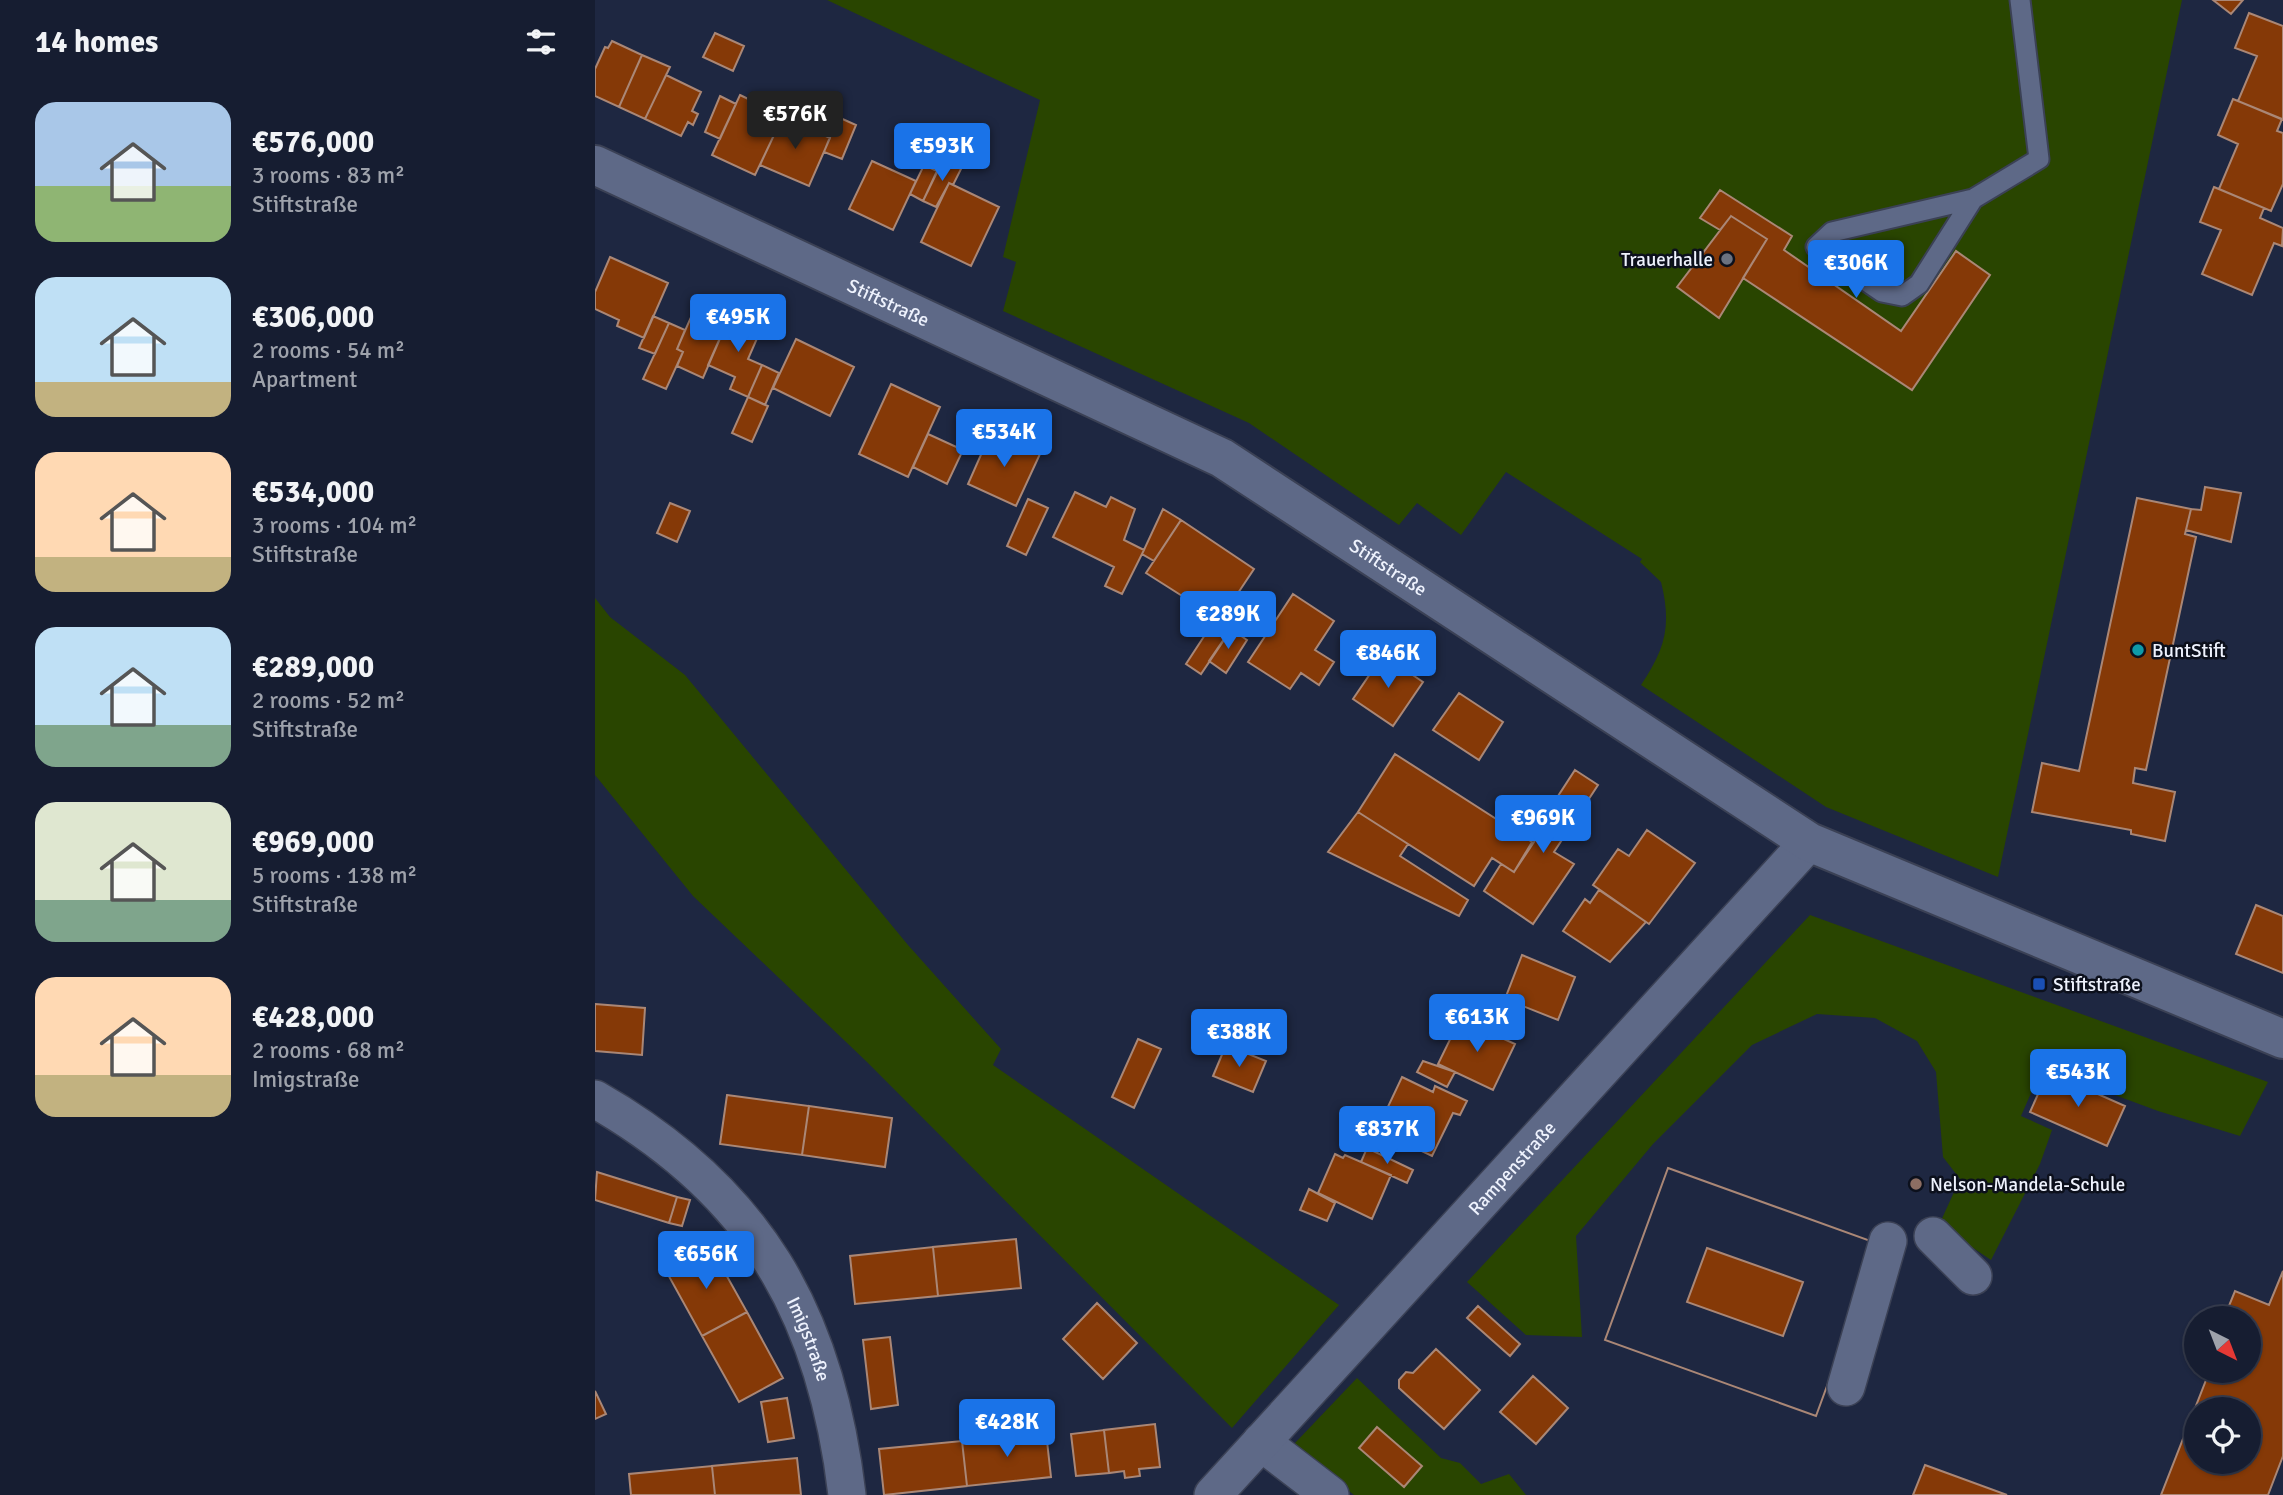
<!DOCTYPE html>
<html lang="en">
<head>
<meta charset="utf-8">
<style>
  :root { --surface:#161d31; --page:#232a3d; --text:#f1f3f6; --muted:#9ea2ab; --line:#353b4d; --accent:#1a73e8 }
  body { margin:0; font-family:Signika,sans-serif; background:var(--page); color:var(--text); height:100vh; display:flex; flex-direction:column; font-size:26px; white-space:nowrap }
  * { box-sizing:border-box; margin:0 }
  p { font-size:23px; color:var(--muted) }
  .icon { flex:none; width:38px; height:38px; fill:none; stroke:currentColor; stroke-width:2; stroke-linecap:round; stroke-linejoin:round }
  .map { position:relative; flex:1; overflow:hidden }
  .drawer { display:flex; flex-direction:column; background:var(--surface); width:595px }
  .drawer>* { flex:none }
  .needle { width:46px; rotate:138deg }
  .fabs { position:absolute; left:1589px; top:1306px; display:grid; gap:14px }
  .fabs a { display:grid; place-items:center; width:77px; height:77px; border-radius:50%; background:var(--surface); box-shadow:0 2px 5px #0004,0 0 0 2px var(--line); font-size:35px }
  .price { position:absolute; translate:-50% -60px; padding:0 16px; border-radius:7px; background:var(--accent); color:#fff; font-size:23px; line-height:46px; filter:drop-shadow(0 2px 4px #0008) }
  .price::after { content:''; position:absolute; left:50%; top:42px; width:21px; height:16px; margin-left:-10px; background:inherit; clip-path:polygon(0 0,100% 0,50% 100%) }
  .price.selected { background:#222; color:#fff }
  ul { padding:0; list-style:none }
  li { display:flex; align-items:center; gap:21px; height:175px; padding:0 35px }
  li span { display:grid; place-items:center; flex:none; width:196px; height:140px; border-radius:21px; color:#555 }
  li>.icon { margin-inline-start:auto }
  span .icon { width:84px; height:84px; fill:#fffc; stroke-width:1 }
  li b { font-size:30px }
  h2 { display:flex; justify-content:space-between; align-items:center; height:84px; padding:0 35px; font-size:30px }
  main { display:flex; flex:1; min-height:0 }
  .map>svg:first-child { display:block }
  .green { fill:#294500 }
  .building { fill:#853907; stroke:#aa8776; stroke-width:2; fill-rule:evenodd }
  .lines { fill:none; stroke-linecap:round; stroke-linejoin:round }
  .lane-casing { stroke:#3b4155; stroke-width:23 }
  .street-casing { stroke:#3b4155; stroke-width:40 }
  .secondary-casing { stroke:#3b4155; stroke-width:42 }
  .lane { stroke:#5e6987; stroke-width:19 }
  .street { stroke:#5e6987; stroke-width:37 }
  .secondary { stroke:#5e6987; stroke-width:38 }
  .worship-dot { fill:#6b7280; stroke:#0c101c; stroke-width:2.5 }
  .culture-dot { fill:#0f9aa8; stroke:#0c101c; stroke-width:2.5 }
  .transit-dot { fill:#1a4fb4; stroke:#0c101c; stroke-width:2.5 }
  .education-dot { fill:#8d6e63; stroke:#0c101c; stroke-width:2.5 }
  .labels { text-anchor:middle; stroke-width:5; stroke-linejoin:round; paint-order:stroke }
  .poi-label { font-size:19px; fill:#eef2fd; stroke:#0c101c; text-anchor:start }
  .street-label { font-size:19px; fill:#eef2fd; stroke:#0c101c }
</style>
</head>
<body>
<main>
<section class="drawer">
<h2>14 homes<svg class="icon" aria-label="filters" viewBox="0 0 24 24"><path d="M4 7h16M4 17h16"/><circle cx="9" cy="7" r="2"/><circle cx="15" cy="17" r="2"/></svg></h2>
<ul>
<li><span style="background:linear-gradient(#a9c7e8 60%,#8fb573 0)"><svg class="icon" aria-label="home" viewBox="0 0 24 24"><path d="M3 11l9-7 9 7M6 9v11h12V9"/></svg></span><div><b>€576,000</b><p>3 rooms · 83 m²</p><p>Stiftstraße</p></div></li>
<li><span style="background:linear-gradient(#bfe0f5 75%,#c2b280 0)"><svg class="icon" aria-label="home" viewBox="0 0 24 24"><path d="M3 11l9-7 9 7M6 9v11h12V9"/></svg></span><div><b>€306,000</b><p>2 rooms · 54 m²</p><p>Apartment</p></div></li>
<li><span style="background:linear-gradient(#ffd9b3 75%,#c2b280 0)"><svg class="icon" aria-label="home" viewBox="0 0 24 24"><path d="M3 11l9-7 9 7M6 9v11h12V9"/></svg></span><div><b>€534,000</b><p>3 rooms · 104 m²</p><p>Stiftstraße</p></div></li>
<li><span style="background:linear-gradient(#bfe0f5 70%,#7fa58c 0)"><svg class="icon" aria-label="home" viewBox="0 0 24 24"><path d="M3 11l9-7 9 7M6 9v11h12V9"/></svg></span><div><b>€289,000</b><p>2 rooms · 52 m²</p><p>Stiftstraße</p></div></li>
<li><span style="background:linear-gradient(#dfe7d0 70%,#7fa58c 0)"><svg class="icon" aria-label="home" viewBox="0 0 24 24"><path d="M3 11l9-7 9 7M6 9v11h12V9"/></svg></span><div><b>€969,000</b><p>5 rooms · 138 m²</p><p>Stiftstraße</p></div></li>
<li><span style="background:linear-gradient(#ffd9b3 70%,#c2b280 0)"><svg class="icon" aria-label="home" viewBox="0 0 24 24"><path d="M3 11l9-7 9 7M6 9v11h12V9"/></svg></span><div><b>€428,000</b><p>2 rooms · 68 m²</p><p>Imigstraße</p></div></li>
</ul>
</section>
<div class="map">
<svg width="1688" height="1495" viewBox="0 0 1688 1495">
  <rect width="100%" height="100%" fill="#1e2741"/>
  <path class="green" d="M 232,0 L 1587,0 L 1403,877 L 1231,807 L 1046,685 C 1070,649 1077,626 1066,582 L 1045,562 L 1047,559 L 911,472 L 866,535 L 822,503 L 804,525 L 654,423 L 408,311 L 421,262 L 408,257 L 445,100 Z
    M 0,598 L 15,617 L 90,675 L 313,945 L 406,1049 L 398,1065 L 744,1305 L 637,1428 L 272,1062 L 98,896 L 0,775 Z
    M 1215,915 L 1673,1082 L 1645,1136 L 1563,1111 L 1447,1068 L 1426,1116 L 1457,1130 L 1445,1164 L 1396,1260 L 1344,1225 L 1365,1179 L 1348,1157 L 1341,1072 L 1322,1041 L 1280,1018 L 1222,1014 L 1157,1045 L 1058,1144 L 981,1236 L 987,1337 L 931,1335 L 872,1282 Z
    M 762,1378 L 846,1458 L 865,1463 L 886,1484 L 914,1474 L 931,1495 L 759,1495 L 702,1451 L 700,1443 Z"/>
  <path class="building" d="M 1618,0 L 1648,0 L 1636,14 Z
    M 1654,13 L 1688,26 L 1688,120 L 1643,101 L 1662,56 L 1640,48 Z
    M 120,33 L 149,46 L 138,71 L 108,57 Z
    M 17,41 L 47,55 L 24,107 L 0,96 L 0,69 L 10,47 L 13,48 Z
    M 47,55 L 75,67 L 50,119 L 24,107 Z
    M 71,75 L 106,92 L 97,111 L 103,114 L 98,125 L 93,122 L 86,136 L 50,119 Z
    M 145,95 L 188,116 L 160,175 L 117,155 Z
    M 125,96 L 141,104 L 125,139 L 110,132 Z
    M 1638,99 L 1687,119 L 1682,131 L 1688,133 L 1688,184 L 1676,211 L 1624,189 L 1643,144 L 1623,135 Z
    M 188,116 L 235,138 L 214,186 L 165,165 Z
    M 243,117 L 261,125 L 247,159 L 229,152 Z
    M 348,160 L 366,169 L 358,185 L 354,183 L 341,207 L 328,201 Z
    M 277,161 L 321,181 L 298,230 L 254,209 Z
    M 329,165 L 342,171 L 328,201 L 315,194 Z
    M 354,183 L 404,207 L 376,266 L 326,242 Z
    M 1619,187 L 1669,208 L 1665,218 L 1688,228 L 1687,246 L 1679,243 L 1657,295 L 1607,274 L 1626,230 L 1605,222 Z
    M 1125,190 L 1197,236 L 1189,250 L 1306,331 L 1361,251 L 1395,275 L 1317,390 L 1148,278 L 1172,239 L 1136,216 L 1125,230 L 1105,218 Z
    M 1136,216 L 1172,239 L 1124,318 L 1082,287 Z
    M 15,257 L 73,283 L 49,338 L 22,326 L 24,320 L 0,309 L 0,292 Z
    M 104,299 L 136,313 L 108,378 L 82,366 L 88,352 L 82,349 Z
    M 136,313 L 167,327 L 153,359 L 167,365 L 153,397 L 135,389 L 140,377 L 113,365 Z
    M 58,316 L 74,323 L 60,354 L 44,348 Z
    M 74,323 L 90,330 L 82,349 L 88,352 L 71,389 L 48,379 Z
    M 201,339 L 259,367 L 235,416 L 178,388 Z
    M 167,365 L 184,373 L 170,405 L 153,397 Z
    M 296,384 L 345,407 L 313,477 L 264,454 Z
    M 153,397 L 173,406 L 157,442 L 137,433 Z
    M 396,432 L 445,454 L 421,506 L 373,484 Z
    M 333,434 L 368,450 L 352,484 L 318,467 Z
    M 1610,487 L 1646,493 L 1636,542 L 1591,530 L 1596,509 L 1606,510 Z
    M 480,492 L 511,507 L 516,497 L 540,509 L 529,540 L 549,550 L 527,594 L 510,586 L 519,567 L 458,537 Z
    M 1542,498 L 1596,509 L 1590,534 L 1601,537 L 1551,770 L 1540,768 L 1538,783 L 1580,792 L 1570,841 L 1536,834 L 1536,830 L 1437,812 L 1447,763 L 1484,771 Z
    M 433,499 L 453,508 L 431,555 L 412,546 Z
    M 75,503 L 95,511 L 82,542 L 62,533 Z
    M 568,509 L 586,520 L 559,561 L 547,554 Z
    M 586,520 L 659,569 L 625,620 L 551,573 Z
    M 698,594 L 739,621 L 720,650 L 739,662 L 724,685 L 706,673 L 695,689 L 653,662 Z
    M 621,618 L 637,628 L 606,674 L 591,664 Z
    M 636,629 L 652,640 L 631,673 L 614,661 Z
    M 788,655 L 828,682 L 798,726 L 758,699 Z
    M 864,693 L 908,722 L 884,760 L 838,730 Z
    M 800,754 L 937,842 L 919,872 L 897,858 L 879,886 L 763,812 Z
    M 980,770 L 1003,785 L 959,852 L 979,864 L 938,924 L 889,891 L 906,864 L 919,872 L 941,839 L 937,836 Z
    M 763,812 L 813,844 L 805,856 L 873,900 L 864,916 L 733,852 Z
    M 1052,830 L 1100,863 L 1054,924 L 998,885 L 1023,849 L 1034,856 Z
    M 1004,890 L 1051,922 L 1015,962 L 968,931 L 990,899 L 995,903 Z
    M 1661,905 L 1688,916 L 1688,973 L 1641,954 Z
    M 927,955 L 980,977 L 963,1020 L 910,999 Z
    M 873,1002 L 907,1016 L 902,1030 L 868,1016 Z
    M 0,1004 L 50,1008 L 47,1055 L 0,1051 Z
    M 865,1019 L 920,1044 L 898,1090 L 843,1064 Z
    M 543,1039 L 566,1049 L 539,1108 L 517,1097 Z
    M 631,1045 L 671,1061 L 658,1092 L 618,1076 Z
    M 828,1061 L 860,1072 L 852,1087 L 822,1072 Z
    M 1453,1072 L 1530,1106 L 1512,1146 L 1435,1112 Z
    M 807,1077 L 838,1092 L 840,1086 L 872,1101 L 865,1115 L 858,1113 L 837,1156 L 782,1130 Z
    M 132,1095 L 214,1106 L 207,1155 L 125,1144 Z
    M 214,1106 L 297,1118 L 290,1167 L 207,1155 Z
    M 772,1148 L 818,1170 L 812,1183 L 766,1162 Z
    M 740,1154 L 748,1158 L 750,1155 L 796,1175 L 777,1219 L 723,1193 Z
    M 1073,1168 L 1284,1244 L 1221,1416 L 1010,1340 ZM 1112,1248 L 1208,1282 L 1188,1336 L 1092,1302 Z
    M 1073,1168 L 1284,1244 L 1221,1416 L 1010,1340 Z
    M 2,1172 L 82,1197 L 74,1223 L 0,1200 Z
    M 714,1189 L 740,1203 L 732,1221 L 705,1210 Z
    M 82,1197 L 95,1200 L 87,1226 L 74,1223 Z
    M 421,1239 L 426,1288 L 343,1296 L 338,1247 Z
    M 115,1246 L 152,1312 L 107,1336 L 71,1271 Z
    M 338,1247 L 343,1296 L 260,1304 L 255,1256 Z
    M 1688,1271 L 1688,1456 L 1673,1495 L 1566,1495 L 1615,1370 L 1654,1370 L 1654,1318 L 1629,1318 L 1640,1291 L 1674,1305 ZM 1601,1409 L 1654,1409 L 1654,1461 L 1601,1461 Z
    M 502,1303 L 542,1343 L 508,1379 L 468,1339 Z
    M 883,1306 L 925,1344 L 915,1356 L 872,1318 Z
    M 152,1312 L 188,1378 L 144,1402 L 107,1336 Z
    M 295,1337 L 303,1405 L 276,1409 L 268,1340 Z
    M 841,1349 L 885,1390 L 849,1429 L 804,1388 L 804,1380 L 811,1372 L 818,1373 Z
    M 938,1376 L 973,1408 L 941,1444 L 905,1412 Z
    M 0,1391 L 11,1414 L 0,1419 Z
    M 192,1398 L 199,1438 L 173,1442 L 166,1402 Z
    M 560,1424 L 565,1467 L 544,1469 L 545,1476 L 530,1478 L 529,1471 L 514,1473 L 509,1430 Z
    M 782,1427 L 827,1466 L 809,1487 L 764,1448 Z
    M 509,1430 L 514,1473 L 481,1476 L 476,1434 Z
    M 451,1432 L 456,1477 L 372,1486 L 367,1441 Z
    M 367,1441 L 372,1486 L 289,1495 L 284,1449 Z
    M 202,1458 L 206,1495 L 120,1495 L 117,1466 Z
    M 1330,1465 L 1412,1495 L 1318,1495 Z
    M 117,1466 L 120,1495 L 36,1495 L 34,1474 Z"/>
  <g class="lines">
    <defs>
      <path id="lane" d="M 1378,199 L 1324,284 L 1307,296 L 1287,292 L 1221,247 L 1237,232 L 1378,199 L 1444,159 L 1425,0"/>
      <g id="street">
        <path id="s1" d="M 0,1099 C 161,1191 231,1314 252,1495"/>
        <path d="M 1338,1236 L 1378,1276"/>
        <path d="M 1251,1387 L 1293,1241"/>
        <path d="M 666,1442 L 735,1495"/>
        <path id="s2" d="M 618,1495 L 1214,842"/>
      </g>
      <g id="secondary">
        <path id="s3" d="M 0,165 L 627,458 L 1214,842 L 1688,1039"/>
      </g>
    </defs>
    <use href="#lane" class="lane-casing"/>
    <use href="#street" class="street-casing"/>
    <use href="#secondary" class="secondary-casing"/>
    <use href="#lane" class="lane"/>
    <use href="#street" class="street"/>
    <use href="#secondary" class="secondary"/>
  </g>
  <circle class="worship-dot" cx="1132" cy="259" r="7"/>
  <circle class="culture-dot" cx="1543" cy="650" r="7"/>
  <rect class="transit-dot" x="1437" y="977" width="14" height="14" rx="3.5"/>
  <circle class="education-dot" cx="1321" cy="1184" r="7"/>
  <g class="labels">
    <g class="poi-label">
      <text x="1118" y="266" text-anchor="end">Trauerhalle</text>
      <text x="1557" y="657">BuntStift</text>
      <text x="1458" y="991">Stiftstraße</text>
      <text x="1335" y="1191">Nelson-Mandela-Schule</text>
    </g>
    <g class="street-label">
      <text dy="7" stroke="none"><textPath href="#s3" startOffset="324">Stiftstraße</textPath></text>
      <text dy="7" stroke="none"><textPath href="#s3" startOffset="891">Stiftstraße</textPath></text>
      <text dy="7" stroke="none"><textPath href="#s2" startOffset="443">Rampenstraße</textPath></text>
      <text dy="7" stroke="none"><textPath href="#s1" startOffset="329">Imigstraße</textPath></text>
    </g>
  </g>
</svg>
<div class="fabs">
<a><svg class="needle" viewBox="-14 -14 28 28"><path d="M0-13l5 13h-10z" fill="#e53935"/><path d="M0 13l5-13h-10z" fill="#9ea2ab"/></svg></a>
<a><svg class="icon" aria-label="locate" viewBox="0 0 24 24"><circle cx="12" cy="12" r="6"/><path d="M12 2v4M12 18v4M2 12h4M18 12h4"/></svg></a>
</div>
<b class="price selected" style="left:200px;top:151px">€576K</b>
<b class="price" style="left:347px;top:183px">€593K</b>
<b class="price" style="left:1261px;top:300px">€306K</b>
<b class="price" style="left:143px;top:354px">€495K</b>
<b class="price" style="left:409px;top:469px">€534K</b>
<b class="price" style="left:633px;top:651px">€289K</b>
<b class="price" style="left:793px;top:690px">€846K</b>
<b class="price" style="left:948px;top:855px">€969K</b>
<b class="price" style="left:882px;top:1054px">€613K</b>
<b class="price" style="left:644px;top:1069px">€388K</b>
<b class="price" style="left:1483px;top:1109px">€543K</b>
<b class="price" style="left:792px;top:1166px">€837K</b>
<b class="price" style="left:111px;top:1291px">€656K</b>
<b class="price" style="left:412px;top:1459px">€428K</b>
</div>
</main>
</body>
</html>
